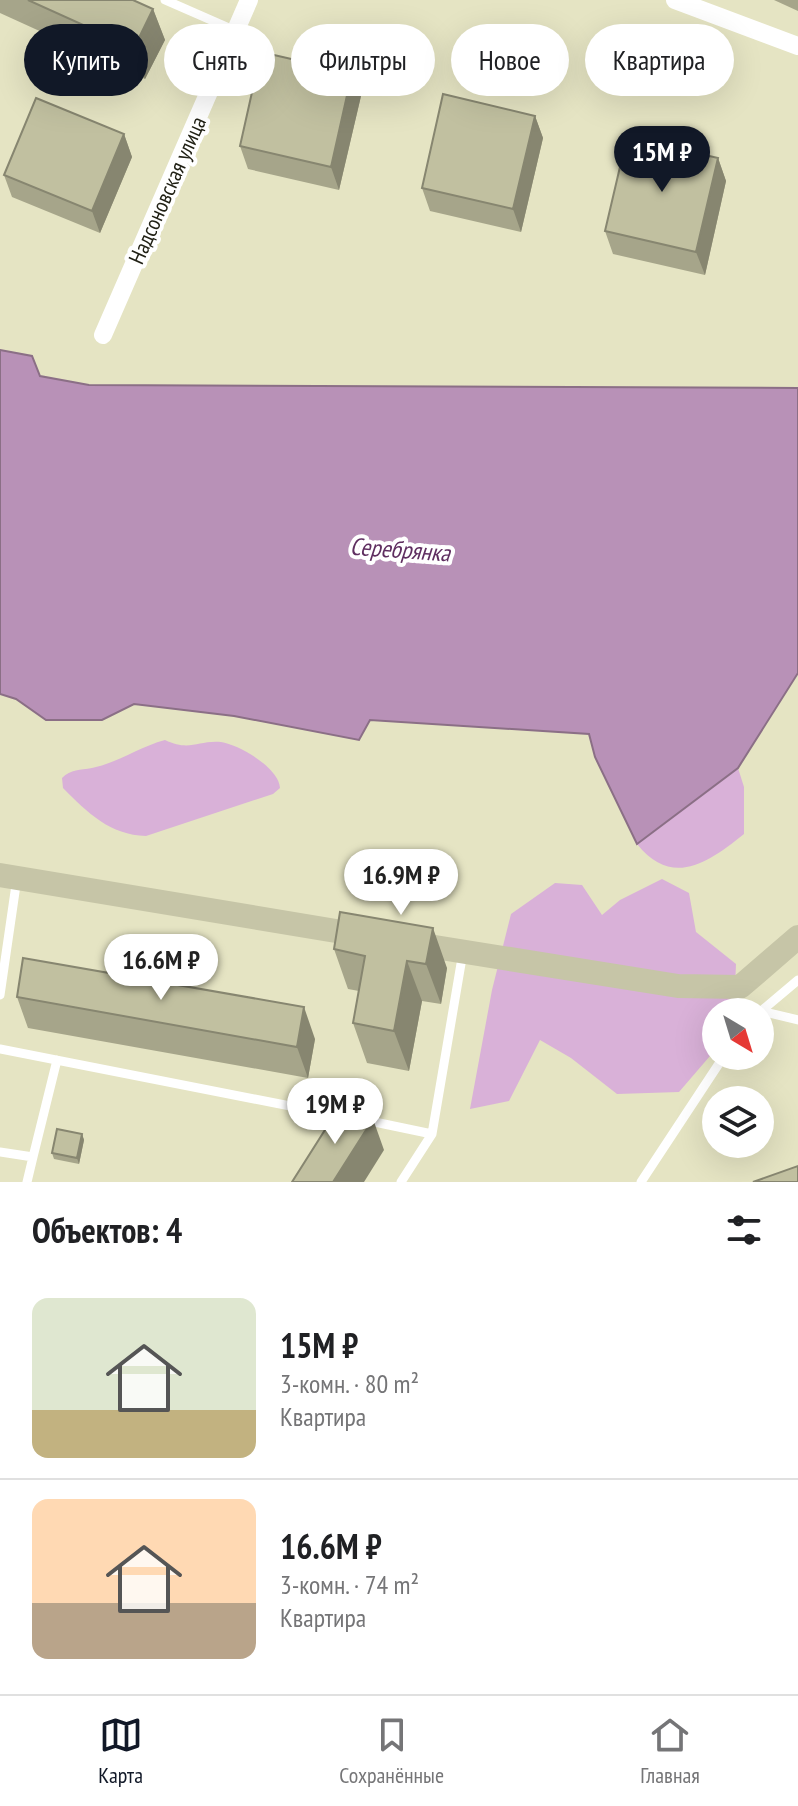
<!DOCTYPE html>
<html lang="ru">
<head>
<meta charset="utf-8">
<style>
  :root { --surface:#fff; --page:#f6f6f6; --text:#202124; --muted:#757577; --line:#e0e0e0; --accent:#111827 }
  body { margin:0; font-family:"PT Sans Narrow",sans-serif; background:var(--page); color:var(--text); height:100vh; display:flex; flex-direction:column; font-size:30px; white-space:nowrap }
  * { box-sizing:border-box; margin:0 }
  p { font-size:26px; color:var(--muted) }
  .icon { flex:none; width:44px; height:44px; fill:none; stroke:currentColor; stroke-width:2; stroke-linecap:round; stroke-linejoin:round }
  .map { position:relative; height:1182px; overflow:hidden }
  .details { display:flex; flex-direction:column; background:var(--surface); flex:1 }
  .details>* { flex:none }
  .top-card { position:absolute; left:24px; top:24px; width:750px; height:72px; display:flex; gap:16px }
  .needle { width:52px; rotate:142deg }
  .tools { position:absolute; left:702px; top:998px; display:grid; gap:16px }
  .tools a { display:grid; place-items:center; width:72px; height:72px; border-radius:50%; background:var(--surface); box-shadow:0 8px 32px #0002; font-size:40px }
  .price { position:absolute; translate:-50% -68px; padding:0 18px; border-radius:28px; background:#fff; color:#222; font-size:26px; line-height:52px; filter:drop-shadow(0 2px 4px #0008) }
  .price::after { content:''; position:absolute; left:50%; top:48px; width:24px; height:18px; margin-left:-12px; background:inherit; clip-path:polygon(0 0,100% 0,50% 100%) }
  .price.selected { background:var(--accent); color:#fff }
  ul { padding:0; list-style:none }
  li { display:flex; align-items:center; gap:24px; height:200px; padding:0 32px }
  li+li { border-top:2px solid var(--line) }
  li span { display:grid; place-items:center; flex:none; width:224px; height:160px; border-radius:16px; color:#555 }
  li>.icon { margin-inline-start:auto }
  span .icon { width:96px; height:96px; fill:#fffc; stroke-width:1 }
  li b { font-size:34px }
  h2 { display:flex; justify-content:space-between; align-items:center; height:96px; padding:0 32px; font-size:34px }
  .pill { padding:0 28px; border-radius:36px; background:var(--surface); box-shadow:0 8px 32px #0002; font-size:28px; line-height:72px }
  .pill.selected { background:var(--accent); color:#fff }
  .tabs { display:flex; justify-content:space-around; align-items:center; height:112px; border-top:2px solid var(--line); background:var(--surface); font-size:22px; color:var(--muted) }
  .tabs a { display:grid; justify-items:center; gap:4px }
  .tabs .selected { color:var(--accent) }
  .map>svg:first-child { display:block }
  .green { fill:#d9b1d8 }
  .water { fill:#b891b7; stroke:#8b6f86; stroke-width:2 }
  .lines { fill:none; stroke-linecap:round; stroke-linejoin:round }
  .lane { stroke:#fff; stroke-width:9 }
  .street { stroke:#fff; stroke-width:18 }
  .secondary { stroke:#c6c5a7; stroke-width:24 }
  .wall { fill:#a6a58a }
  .shaded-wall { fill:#878670 }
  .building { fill:#c1c0a0; stroke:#878670; stroke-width:2 }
  .labels { text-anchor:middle; stroke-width:8; stroke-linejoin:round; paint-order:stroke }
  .street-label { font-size:22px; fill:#212115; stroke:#fff }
  .water-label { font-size:24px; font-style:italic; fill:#5f2e60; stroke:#fff }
</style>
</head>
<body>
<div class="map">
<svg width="798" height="1182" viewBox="0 0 798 1182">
  <rect width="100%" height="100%" fill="#e5e4c3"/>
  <path class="green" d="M 165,740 C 190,752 198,740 221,742 C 240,745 279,768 280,788 L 273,794 L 146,836 C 110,835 88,813 63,788 L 62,778 C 71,769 80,770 92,768 C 117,763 139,747 165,740 Z
    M 738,768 L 744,787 L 744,834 C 708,863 672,888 637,844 Z
    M 662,879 L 689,893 L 696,932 L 736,964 L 734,1012 L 716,1012 L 716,1049 L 679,1092 L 617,1094 L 571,1058 L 540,1040 L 509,1101 L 470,1109 L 492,990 L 511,914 L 555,883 L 582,885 L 602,915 L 620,900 Z"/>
  <path class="water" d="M 0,350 L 32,356 L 40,376 L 89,385 L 798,388 L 798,673 L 738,768 L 637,844 L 595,757 L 589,734 L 370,720 L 359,740 L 234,716 L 134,704 L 102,720 L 46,720 L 16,699 L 0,694 Z"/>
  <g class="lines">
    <path class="lane" d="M 165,0 L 236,31
      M 0,995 L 17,878
      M 761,1011 L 798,1020
      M 760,1012 L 798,980
      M 0,1049 L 346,1117
      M 365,1120 L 432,1134
      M 0,1152 L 33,1157 L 57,1060
      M 27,1182 L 33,1157
      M 401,1182 L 432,1134 L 463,952
      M 641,1182 L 724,1056"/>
    <path class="street" d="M 675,0 L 798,46
      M 103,335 L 249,0"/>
    <path class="secondary" d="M 0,875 L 366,936
      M 410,943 L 678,986 L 740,987 L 798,937"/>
  </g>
  <path class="wall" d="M 0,0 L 133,0 L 153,9 L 165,40 L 145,79 L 0,13 Z
    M 774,0 L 798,0 L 798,11 Z
    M 361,96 L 339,190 L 248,169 L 240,146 Z
    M 535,116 L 543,138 L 521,232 L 430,211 L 422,188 Z
    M 124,134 L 132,157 L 100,233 L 12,197 L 4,175 Z
    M 718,158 L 726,181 L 705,275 L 613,254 L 605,231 Z
    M 340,912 L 447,968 L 441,1004 L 422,1001 L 409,1071 L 367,1063 L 353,1023 L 359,991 L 348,989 L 334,949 Z
    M 17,997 L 315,1039 L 308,1078 L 28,1028 Z
    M 82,1134 L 84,1140 L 79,1164 L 54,1159 L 52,1153 Z"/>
  <path class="shaded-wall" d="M 153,9 L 165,40 L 145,79 L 134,48 Z
    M 352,73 L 361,96 L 339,190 L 331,167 Z
    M 535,116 L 543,138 L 521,232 L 513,209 Z
    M 124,134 L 132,157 L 100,233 L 92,211 Z
    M 718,158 L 726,181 L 705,275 L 696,252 Z
    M 433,928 L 447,968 L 441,1004 L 426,964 Z
    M 407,961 L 422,1001 L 409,1071 L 394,1031 Z
    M 304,1007 L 315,1039 L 308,1078 L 297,1047 Z
    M 373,1119 L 384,1150 L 364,1182 L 333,1182 Z
    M 82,1134 L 84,1140 L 79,1164 L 77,1158 Z"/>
  <path class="building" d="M 28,0 L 133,0 L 153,9 L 134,48 Z
    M 261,52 L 352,73 L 331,167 L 240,146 Z
    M 443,94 L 535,116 L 513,209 L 422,188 Z
    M 36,98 L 124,134 L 92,211 L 4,175 Z
    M 627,137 L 718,158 L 696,252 L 605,231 Z
    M 340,912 L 433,928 L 426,964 L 407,961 L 394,1031 L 353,1023 L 365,956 L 334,949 Z
    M 23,958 L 304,1007 L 297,1047 L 17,997 Z
    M 344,1100 L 373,1119 L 333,1182 L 292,1182 Z
    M 57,1129 L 82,1134 L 77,1158 L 52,1153 Z
    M 798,1166 L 798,1182 L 753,1182 Z"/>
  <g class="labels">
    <g class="street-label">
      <text transform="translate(167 190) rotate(-66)" y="8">Надсоновская улица</text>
    </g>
    <g class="water-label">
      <text transform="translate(400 550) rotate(4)" y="8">Серебрянка</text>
    </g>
  </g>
</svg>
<div class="tools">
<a><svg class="needle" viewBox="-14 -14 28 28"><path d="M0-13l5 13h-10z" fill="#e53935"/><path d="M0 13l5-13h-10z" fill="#757577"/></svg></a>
<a><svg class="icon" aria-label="layers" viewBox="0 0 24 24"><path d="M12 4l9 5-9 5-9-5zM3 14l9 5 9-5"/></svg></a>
</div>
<b class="price selected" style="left:662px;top:194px">15M ₽</b>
<b class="price" style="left:401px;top:917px">16.9M ₽</b>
<b class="price" style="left:161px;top:1002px">16.6M ₽</b>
<b class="price" style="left:335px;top:1146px">19M ₽</b>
<div class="top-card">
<a class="pill selected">Купить</a>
<a class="pill">Снять</a>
<a class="pill">Фильтры</a>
<a class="pill">Новое</a>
<a class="pill">Квартира</a>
</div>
</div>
<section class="details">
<h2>Объектов: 4<svg class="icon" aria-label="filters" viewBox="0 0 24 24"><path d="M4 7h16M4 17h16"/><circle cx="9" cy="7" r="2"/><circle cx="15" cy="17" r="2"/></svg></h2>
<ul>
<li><span style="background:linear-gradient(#dfe7d0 70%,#c2b280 0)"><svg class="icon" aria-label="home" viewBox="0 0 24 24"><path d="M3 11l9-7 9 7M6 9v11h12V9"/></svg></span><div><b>15M ₽</b><p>3-комн. · 80 m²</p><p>Квартира</p></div></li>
<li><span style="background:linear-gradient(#ffd9b3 65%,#b9a48a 0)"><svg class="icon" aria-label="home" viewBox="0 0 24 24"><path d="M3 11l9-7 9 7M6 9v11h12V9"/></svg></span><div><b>16.6M ₽</b><p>3-комн. · 74 m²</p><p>Квартира</p></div></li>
</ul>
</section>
<nav class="tabs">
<a class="selected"><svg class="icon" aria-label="map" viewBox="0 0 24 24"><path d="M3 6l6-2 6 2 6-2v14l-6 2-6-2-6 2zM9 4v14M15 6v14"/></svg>Карта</a>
<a><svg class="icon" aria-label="saved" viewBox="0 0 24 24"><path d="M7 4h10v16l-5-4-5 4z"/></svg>Сохранённые</a>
<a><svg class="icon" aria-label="home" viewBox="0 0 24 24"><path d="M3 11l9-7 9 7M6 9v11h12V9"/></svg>Главная</a>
</nav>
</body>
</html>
